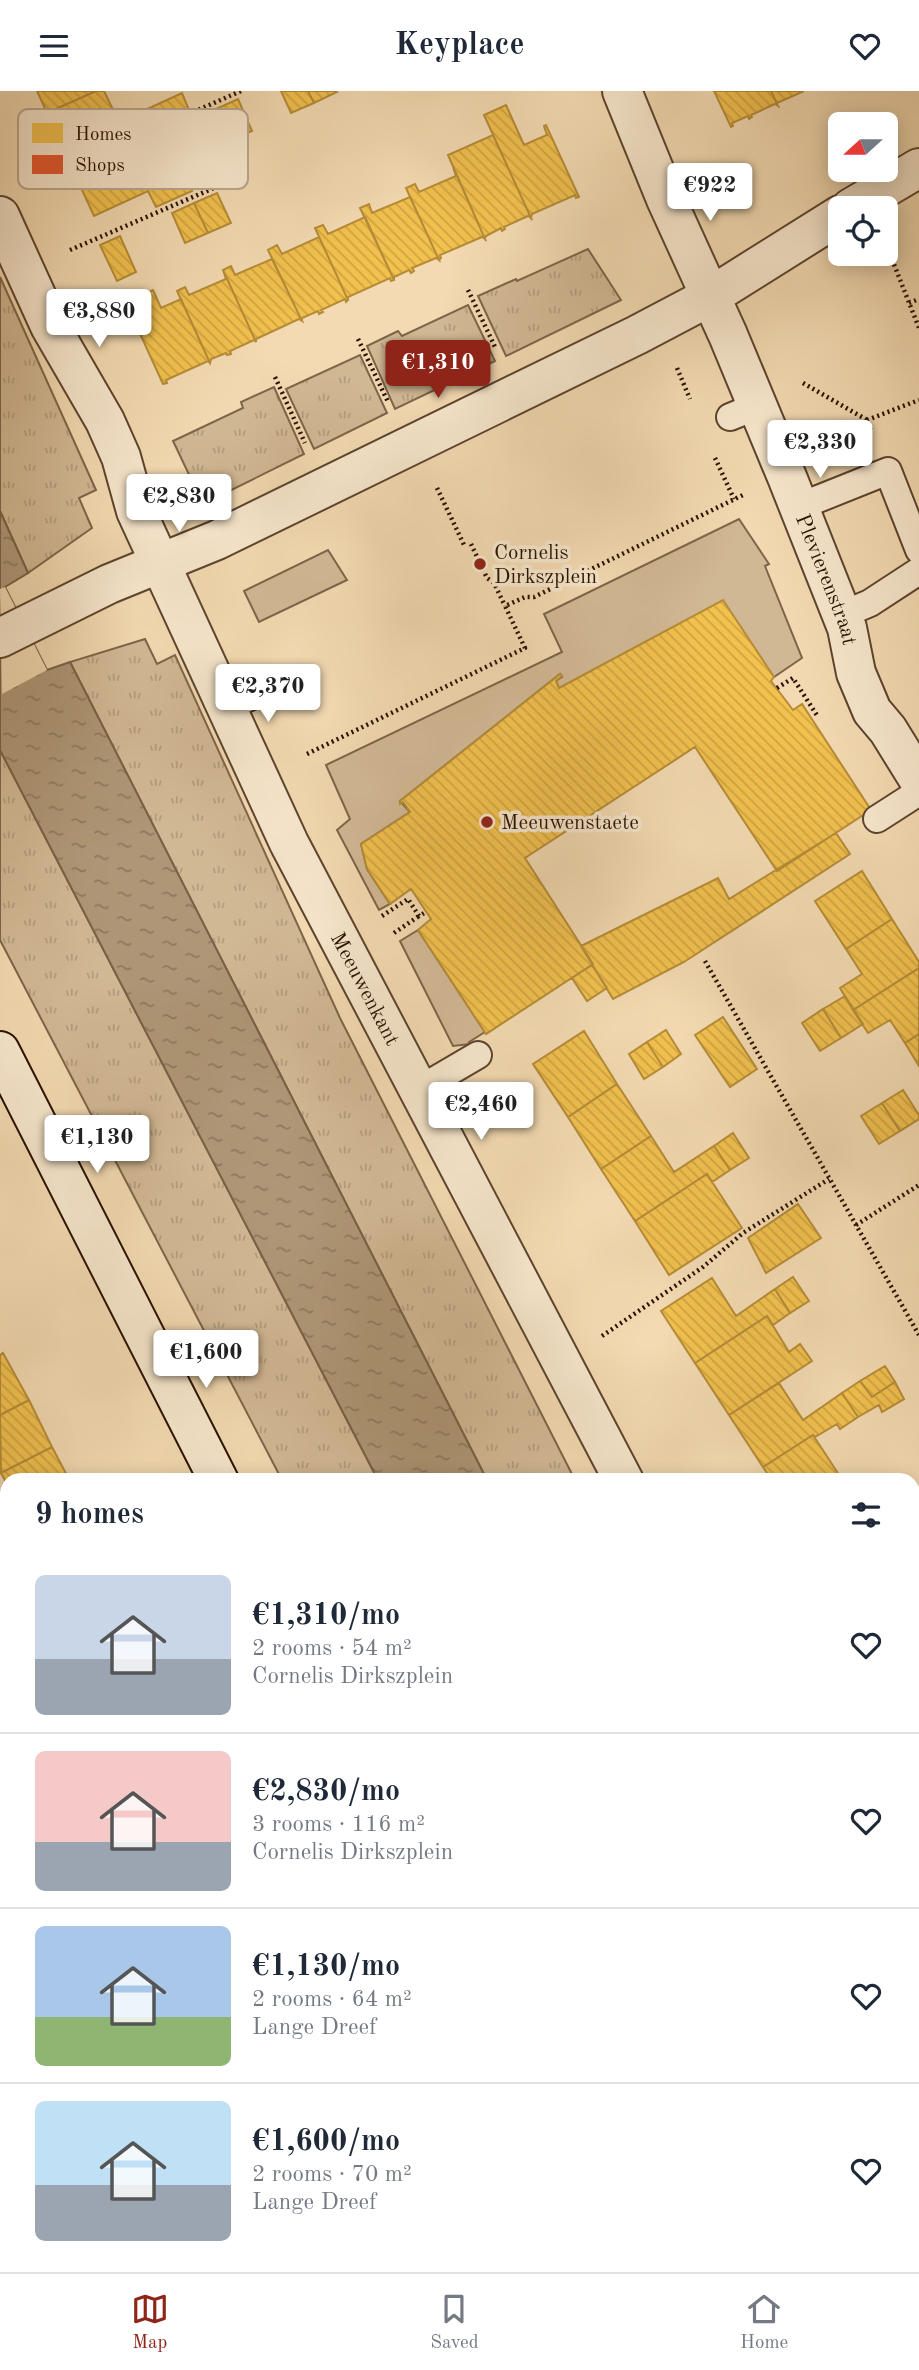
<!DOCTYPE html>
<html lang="en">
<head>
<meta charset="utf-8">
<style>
  :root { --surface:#fff; --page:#f2f2f3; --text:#1f2937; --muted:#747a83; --line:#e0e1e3; --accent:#8f2418 }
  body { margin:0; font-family:"Old Standard TT",serif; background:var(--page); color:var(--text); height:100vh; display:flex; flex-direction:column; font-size:26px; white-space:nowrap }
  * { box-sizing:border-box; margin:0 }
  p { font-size:23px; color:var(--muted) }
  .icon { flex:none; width:38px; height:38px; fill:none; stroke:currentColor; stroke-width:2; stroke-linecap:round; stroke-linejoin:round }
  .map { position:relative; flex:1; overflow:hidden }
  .panel { position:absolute; left:0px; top:1382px; width:920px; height:800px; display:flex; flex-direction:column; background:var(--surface); border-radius:21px 21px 0 0; box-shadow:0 4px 18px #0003 }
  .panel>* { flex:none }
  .needle { width:46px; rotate:249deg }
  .buttons { position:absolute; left:828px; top:21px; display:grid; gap:14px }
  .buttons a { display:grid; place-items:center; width:70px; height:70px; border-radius:10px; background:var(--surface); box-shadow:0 4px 18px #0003; font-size:35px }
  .price { position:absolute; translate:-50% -60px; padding:0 16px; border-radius:7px; background:#fff; color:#222; font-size:23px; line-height:46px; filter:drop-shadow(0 2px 4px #0008) }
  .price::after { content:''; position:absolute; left:50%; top:42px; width:21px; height:16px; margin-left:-10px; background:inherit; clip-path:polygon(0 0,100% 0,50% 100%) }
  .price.selected { background:var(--accent); color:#fff }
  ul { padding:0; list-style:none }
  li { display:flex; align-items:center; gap:21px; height:175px; padding:0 35px }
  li+li { border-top:2px solid var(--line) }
  li span { display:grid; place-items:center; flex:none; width:196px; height:140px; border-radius:10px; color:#555 }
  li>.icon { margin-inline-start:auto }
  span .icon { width:84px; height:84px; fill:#fffc; stroke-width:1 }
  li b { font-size:30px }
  h2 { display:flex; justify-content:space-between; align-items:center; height:84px; padding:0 35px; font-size:30px }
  header { display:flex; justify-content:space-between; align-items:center; height:91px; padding:0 35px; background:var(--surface); font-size:32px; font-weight:700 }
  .tabs { display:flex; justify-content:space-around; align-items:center; height:98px; border-top:2px solid var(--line); background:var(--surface); font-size:19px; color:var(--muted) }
  .tabs a { display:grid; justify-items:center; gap:4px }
  .tabs .selected { color:var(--accent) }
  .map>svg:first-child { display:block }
  .grass { fill:url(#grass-tufts); stroke:#7d654a; stroke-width:2 }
  .green { fill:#d1b894; stroke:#7d654a; stroke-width:2 }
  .water { fill:url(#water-ripples); stroke:#796147; stroke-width:2 }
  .pier { fill:#f3dab2 }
  .homes { fill:url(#homes-back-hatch); stroke:#b68c37; stroke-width:2 }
  .shops { fill:url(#shops-back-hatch); stroke:#ac4220; stroke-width:2 }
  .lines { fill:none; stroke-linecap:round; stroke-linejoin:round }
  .lane-casing { stroke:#5c442d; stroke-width:30 }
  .street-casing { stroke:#5c442d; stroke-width:42 }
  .secondary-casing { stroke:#291201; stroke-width:42 }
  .path { stroke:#291201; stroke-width:4.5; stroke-dasharray:2 3.5; stroke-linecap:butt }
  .lane { stroke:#f7e7cd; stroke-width:26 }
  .street { stroke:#f7e7cd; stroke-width:38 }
  .secondary { stroke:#f7e7cd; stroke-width:38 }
  .poi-dot { fill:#8f2418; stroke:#f7e7cd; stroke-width:2.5 }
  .labels { text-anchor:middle; stroke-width:7; stroke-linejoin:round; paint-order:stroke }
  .poi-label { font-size:21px; fill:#291201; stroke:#f7e7cd; text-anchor:start }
  .street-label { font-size:21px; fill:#291201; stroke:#f7e7cd }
  .key { fill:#f7e7cd; stroke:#b9a790; stroke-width:2 }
  .key-label { font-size:19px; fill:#291201 }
</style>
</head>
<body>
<header><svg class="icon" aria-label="menu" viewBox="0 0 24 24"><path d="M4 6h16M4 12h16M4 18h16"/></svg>Keyplace<svg class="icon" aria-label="heart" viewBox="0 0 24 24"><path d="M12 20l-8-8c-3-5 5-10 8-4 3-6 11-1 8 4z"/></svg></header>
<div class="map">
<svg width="919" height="2181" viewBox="0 0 919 2181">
  <defs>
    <pattern id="grass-tufts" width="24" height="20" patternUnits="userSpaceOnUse" patternTransform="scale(1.75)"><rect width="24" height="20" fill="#d1b894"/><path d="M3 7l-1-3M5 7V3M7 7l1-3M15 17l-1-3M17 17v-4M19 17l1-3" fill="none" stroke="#b39d7e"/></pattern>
    <pattern id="water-ripples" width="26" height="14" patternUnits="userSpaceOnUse" patternTransform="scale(1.75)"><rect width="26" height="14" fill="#ae9676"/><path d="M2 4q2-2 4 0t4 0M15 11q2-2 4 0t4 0" fill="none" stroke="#8e795e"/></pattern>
    <pattern id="homes-back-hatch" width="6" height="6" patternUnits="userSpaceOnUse" patternTransform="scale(1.75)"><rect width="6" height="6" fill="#f2c14e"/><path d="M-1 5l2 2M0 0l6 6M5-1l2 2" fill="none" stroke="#d0a542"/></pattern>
    <pattern id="shops-back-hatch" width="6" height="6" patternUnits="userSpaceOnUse" patternTransform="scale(1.75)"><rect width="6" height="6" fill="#e4572e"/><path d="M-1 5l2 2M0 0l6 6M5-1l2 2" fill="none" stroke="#b94725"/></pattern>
  </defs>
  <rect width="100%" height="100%" fill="#f3dab2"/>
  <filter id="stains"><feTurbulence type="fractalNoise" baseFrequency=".00286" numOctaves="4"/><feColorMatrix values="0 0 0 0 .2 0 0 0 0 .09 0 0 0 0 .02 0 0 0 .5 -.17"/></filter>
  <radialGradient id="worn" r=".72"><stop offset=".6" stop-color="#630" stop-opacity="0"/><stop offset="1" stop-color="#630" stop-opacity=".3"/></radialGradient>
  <path class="grass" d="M 588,158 L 621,209 L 506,265 L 478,205 L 516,188 L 517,190 Z
    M 0,186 L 96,399 L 79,407 L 92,437 L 28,482 L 0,420 Z
    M 468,214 L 495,270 L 395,318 L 367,255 L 398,240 L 402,245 Z
    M 360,264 L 387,322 L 314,358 L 286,298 Z
    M 274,296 L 304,363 L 203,413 L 173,350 L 243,317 L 241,311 Z
    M 145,548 L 157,573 L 175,564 L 340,927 L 575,1389 L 487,1389 L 70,571 Z
    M 0,659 L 378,1389 L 282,1389 L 0,849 Z
    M 914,2045 L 919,2056 L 919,2181 L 890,2181 L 887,2175 L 914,2175 Z
    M 690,2175 L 786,2175 L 789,2181 L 693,2181 Z"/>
  <path class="green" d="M 739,428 L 769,473 L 765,475 L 802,567 L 774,586 L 559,597 L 556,590 L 562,586 L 560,583 L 400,710 L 410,721 L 361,753 L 367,778 L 390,813 L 379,819 L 337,739 L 350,728 L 326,674 L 562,561 L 544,523 Z
    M 328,459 L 347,489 L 259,531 L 244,500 Z
    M 418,839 L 485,941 L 469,951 L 470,953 L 453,955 L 400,850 Z"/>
  <path class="water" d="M 0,420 L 28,482 L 5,496 L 47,579 L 70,571 L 487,1389 L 378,1389 L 0,659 Z
    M 786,2175 L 887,2175 L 890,2181 L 789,2181 Z"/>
  <path class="pier" d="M 5,496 L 47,579 L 2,603 L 0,498 Z"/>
  <path class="homes" d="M 37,0 L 96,0 L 47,22 Z
    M 96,0 L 104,0 L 119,31 L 182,2 L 189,19 L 70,73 L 47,22 Z
    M 281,0 L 308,0 L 314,12 L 291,22 Z
    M 308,0 L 336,0 L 337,1 L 314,12 Z
    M 714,0 L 771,0 L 778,15 L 775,13 L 751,24 L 752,26 L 749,28 L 748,25 L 732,32 L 733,35 L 731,36 Z
    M 771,0 L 804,0 L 777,12 L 778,15 Z
    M 238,8 L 252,40 L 221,53 L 207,22 Z
    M 506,14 L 524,54 L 547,44 L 544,35 L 546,34 L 579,106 L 576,107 L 575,104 L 532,123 L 531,127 L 484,24 Z
    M 493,44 L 531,127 L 528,125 L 504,136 L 505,138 L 502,140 L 501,137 L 486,145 L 485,148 L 448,64 Z
    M 126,47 L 142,83 L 177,67 L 192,100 L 156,116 L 148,100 L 94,125 L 70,73 Z
    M 453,76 L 485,148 L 482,146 L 440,164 L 441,167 L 439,169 L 406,97 L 415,93 L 419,101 L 456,85 Z
    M 217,102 L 231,132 L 208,142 L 194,112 Z
    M 410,106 L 439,169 L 436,167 L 412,177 L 414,180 L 411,182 L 409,179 L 394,186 L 394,189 L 360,117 L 369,113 L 372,122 Z
    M 194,112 L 208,142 L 185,152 L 172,122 Z
    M 365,126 L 394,189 L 391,190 L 390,187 L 348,206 L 348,209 L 315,137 L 323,134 L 328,143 Z
    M 120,145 L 136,181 L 117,190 L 100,154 Z
    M 319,146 L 348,209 L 346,211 L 345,208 L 321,219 L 323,221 L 319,223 L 318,220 L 302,227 L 302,230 L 268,159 L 277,154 L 282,163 Z
    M 272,168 L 302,230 L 299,228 L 256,248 L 256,251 L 223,179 L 231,175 L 235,184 Z
    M 223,179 L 256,251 L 254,249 L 230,260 L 231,263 L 227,264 L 226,262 L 211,268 L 210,272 L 177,200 L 185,196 L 189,204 L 226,188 Z
    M 153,199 L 161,217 L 181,208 L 210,272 L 208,270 L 166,289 L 167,292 L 163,293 L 126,212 Z
    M 723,509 L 774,586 L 771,590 L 793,619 L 802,613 L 871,719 L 777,780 L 695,656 L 525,767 L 593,873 L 486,943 L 418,839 L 431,828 L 411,798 L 390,813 L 367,778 L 361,753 L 410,721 L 403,711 L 400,713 L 400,710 L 560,583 L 562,585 L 556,590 L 559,597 Z
    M 836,742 L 850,763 L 684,871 L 613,908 L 581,855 L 718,787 L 729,808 Z
    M 862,780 L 892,828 L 846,858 L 815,810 Z
    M 892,828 L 919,871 L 919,877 L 853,919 L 840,897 L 862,883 L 846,858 Z
    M 592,874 L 607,897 L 587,910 L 572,887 Z
    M 919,877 L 919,943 L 905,952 L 890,929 L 868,942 L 853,919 Z
    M 845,905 L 863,933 L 841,947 L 823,918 Z
    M 823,918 L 841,947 L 820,960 L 802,932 Z
    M 723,926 L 757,978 L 730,996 L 695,944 Z
    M 666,939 L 681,963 L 663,976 L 647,951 Z
    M 584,940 L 617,993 L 568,1026 L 533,973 Z
    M 919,943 L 919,975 L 905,952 Z
    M 647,951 L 663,976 L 644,988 L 629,963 Z
    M 617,993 L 651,1045 L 601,1078 L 568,1026 Z
    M 903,999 L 919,1024 L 919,1028 L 900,1040 L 882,1012 Z
    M 882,1012 L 900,1040 L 879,1053 L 861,1025 Z
    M 733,1042 L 749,1067 L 730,1079 L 714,1055 Z
    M 651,1045 L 674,1081 L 714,1055 L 730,1079 L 712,1091 L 707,1083 L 635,1130 L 601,1078 Z
    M 707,1083 L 742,1137 L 669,1184 L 635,1130 Z
    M 798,1113 L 821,1147 L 766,1182 L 748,1147 Z
    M 793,1186 L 809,1210 L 790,1222 L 775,1198 Z
    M 712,1187 L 736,1225 L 775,1198 L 790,1222 L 773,1234 L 767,1225 L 695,1272 L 661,1220 Z
    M 767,1225 L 789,1261 L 800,1253 L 812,1270 L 729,1324 L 695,1272 Z
    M 3,1262 L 29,1309 L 0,1324 L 0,1264 Z
    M 885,1275 L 895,1291 L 872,1306 L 860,1290 Z
    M 860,1290 L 872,1306 L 895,1291 L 904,1308 L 882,1321 L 879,1314 L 858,1326 L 842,1302 Z
    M 779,1292 L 803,1329 L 842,1302 L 858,1326 L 840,1338 L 837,1333 L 815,1346 L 813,1344 L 763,1376 L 729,1324 Z
    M 29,1309 L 52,1356 L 1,1382 L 0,1324 Z
    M 813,1344 L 843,1390 L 772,1390 L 763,1376 Z
    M 52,1356 L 70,1390 L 7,1390 L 7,1393 L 1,1382 Z
    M 915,1399 L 919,1405 L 919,1423 L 914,1426 L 914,1401 Z
    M 914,1558 L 919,1567 L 919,1605 L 914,1609 Z
    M 919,1605 L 919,1676 L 914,1668 L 914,1609 Z
    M 423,2175 L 479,2175 L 482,2181 L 418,2181 L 416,2179 Z"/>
  <path class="shops" d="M 0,1897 L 7,1911 L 7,1962 L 0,1966 Z
    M 7,1986 L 7,2144 L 0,2130 L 0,1990 Z
    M 25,2175 L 141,2175 L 143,2181 L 28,2181 Z"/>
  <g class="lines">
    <defs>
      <path id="lane" d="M 730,326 L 757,315
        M 798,416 L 888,380 L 919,459
        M 842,524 L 870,512 L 919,480
        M 227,616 L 268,598
        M 877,728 L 919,701
        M 420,998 L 478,964"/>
      <g id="street">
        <path id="s1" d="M 622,0 L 666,108 L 728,244 L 787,386 L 847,537 L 856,582 L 872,620 L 888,639 L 919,689"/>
        <path d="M 851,117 L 919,77"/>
        <path id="s2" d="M 0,125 L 50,235 L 105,330 L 121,366 L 136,420 L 289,752 L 624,1390"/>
        <path d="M 0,547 L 109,493 L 217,449 L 637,244 L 711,205 L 840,124"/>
        <path d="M 0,1764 L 7,1778"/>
        <path d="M 914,1949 L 919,1960"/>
        <path d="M 206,2175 L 209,2181"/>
      </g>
      <path id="secondary" d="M 0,960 L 219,1390
        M 624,2175 L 627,2181"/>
    </defs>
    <use href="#lane" class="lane-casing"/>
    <use href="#street" class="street-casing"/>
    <use href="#secondary" class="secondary-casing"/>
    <path class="path" d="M 886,153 L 919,237
      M 70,159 L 230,90 L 198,19 L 241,0
      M 468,199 L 496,258
      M 909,212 L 919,208
      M 358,248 L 388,311
      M 677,277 L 690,308
      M 275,286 L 305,352
      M 803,292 L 867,329 L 872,342
      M 867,329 L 919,309
      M 715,367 L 734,408
      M 437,397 L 465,456
      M 471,453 L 487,487 L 494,492 L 505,515
      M 777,597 L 793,587 L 818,626
      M 307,663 L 525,557 L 505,515 L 525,506 L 534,506 L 743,404
      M 382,825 L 408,808 L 419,825 L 426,821
      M 394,842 L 419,825
      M 705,870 L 919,1244
      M 856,1134 L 919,1094
      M 602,1245 L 703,1176 L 743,1142 L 829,1088
      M 914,1435 L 919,1432
      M 0,1490 L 7,1486
      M 914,1843 L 919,1840
      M 0,1977 L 7,1974"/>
    <use href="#lane" class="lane"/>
    <use href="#street" class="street"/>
    <use href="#secondary" class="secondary"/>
  </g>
  <g class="poi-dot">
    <circle cx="480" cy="473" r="7"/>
    <circle cx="487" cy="731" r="7"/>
  </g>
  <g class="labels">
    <g class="poi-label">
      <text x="494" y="468">Cornelis<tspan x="494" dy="24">Dirkszplein</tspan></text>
      <text x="501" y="738">Meeuwenstaete</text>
    </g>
    <g class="street-label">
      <text dy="7" stroke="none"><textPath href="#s1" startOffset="530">Plevierenstraat</textPath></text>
      <text dy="7" stroke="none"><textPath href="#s2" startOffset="856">Meeuwenkant</textPath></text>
    </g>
  </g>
  <rect x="18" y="18" width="230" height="80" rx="10" class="key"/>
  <rect x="32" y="32" width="31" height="20" fill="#f2c14e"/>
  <rect x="32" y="64" width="31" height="19" fill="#e4572e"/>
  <g class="key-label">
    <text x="75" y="49">Homes</text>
    <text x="75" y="80">Shops</text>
  </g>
  <rect width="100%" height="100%" filter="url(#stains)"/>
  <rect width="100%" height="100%" fill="url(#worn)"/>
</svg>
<div class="buttons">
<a><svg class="needle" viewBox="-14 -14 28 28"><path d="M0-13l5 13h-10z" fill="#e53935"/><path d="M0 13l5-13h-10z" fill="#747a83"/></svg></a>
<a><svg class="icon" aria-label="locate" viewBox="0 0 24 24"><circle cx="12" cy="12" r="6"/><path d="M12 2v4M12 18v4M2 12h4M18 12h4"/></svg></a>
</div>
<b class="price" style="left:710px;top:132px">€922</b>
<b class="price" style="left:99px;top:258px">€3,880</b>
<b class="price selected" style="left:438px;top:309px">€1,310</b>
<b class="price" style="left:820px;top:389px">€2,330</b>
<b class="price" style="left:179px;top:443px">€2,830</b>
<b class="price" style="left:268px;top:633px">€2,370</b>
<b class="price" style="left:481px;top:1051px">€2,460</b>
<b class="price" style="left:97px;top:1084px">€1,130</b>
<b class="price" style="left:206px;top:1299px">€1,600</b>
<section class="panel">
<h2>9 homes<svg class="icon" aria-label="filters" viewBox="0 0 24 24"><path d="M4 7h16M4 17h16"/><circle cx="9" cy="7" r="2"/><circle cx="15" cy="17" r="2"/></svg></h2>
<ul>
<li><span style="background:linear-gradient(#c9d6e8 60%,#9aa5b1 0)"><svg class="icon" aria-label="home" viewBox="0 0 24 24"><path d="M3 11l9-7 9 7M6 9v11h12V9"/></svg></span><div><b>€1,310/mo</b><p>2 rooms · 54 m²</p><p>Cornelis Dirkszplein</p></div><svg class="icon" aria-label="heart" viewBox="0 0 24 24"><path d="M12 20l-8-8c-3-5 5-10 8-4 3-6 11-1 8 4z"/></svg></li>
<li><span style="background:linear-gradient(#f6c9c9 65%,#9aa5b1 0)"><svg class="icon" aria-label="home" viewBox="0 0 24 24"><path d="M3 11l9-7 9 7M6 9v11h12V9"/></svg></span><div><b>€2,830/mo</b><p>3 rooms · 116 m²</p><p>Cornelis Dirkszplein</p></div><svg class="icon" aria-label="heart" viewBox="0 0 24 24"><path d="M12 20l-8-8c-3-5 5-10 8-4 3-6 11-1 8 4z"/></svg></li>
<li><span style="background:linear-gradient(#a9c7e8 65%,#8fb573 0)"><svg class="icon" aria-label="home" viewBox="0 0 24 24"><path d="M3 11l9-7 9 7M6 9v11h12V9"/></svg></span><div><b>€1,130/mo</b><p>2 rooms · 64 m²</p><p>Lange Dreef</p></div><svg class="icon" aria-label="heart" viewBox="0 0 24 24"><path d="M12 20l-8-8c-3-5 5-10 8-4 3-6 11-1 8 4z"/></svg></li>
<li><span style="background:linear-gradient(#bfe0f5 60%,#9aa5b1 0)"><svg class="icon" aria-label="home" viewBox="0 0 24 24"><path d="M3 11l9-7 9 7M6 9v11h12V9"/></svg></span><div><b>€1,600/mo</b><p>2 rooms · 70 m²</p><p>Lange Dreef</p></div><svg class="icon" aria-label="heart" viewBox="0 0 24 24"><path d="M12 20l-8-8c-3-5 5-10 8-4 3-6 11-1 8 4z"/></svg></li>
</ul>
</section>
</div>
<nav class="tabs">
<a class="selected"><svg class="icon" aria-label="map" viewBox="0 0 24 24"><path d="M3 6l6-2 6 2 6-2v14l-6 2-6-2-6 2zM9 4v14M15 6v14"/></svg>Map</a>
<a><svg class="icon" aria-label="saved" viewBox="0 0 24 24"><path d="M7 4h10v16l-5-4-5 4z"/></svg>Saved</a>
<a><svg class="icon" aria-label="home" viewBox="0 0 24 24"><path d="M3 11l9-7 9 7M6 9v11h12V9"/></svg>Home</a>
</nav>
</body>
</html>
